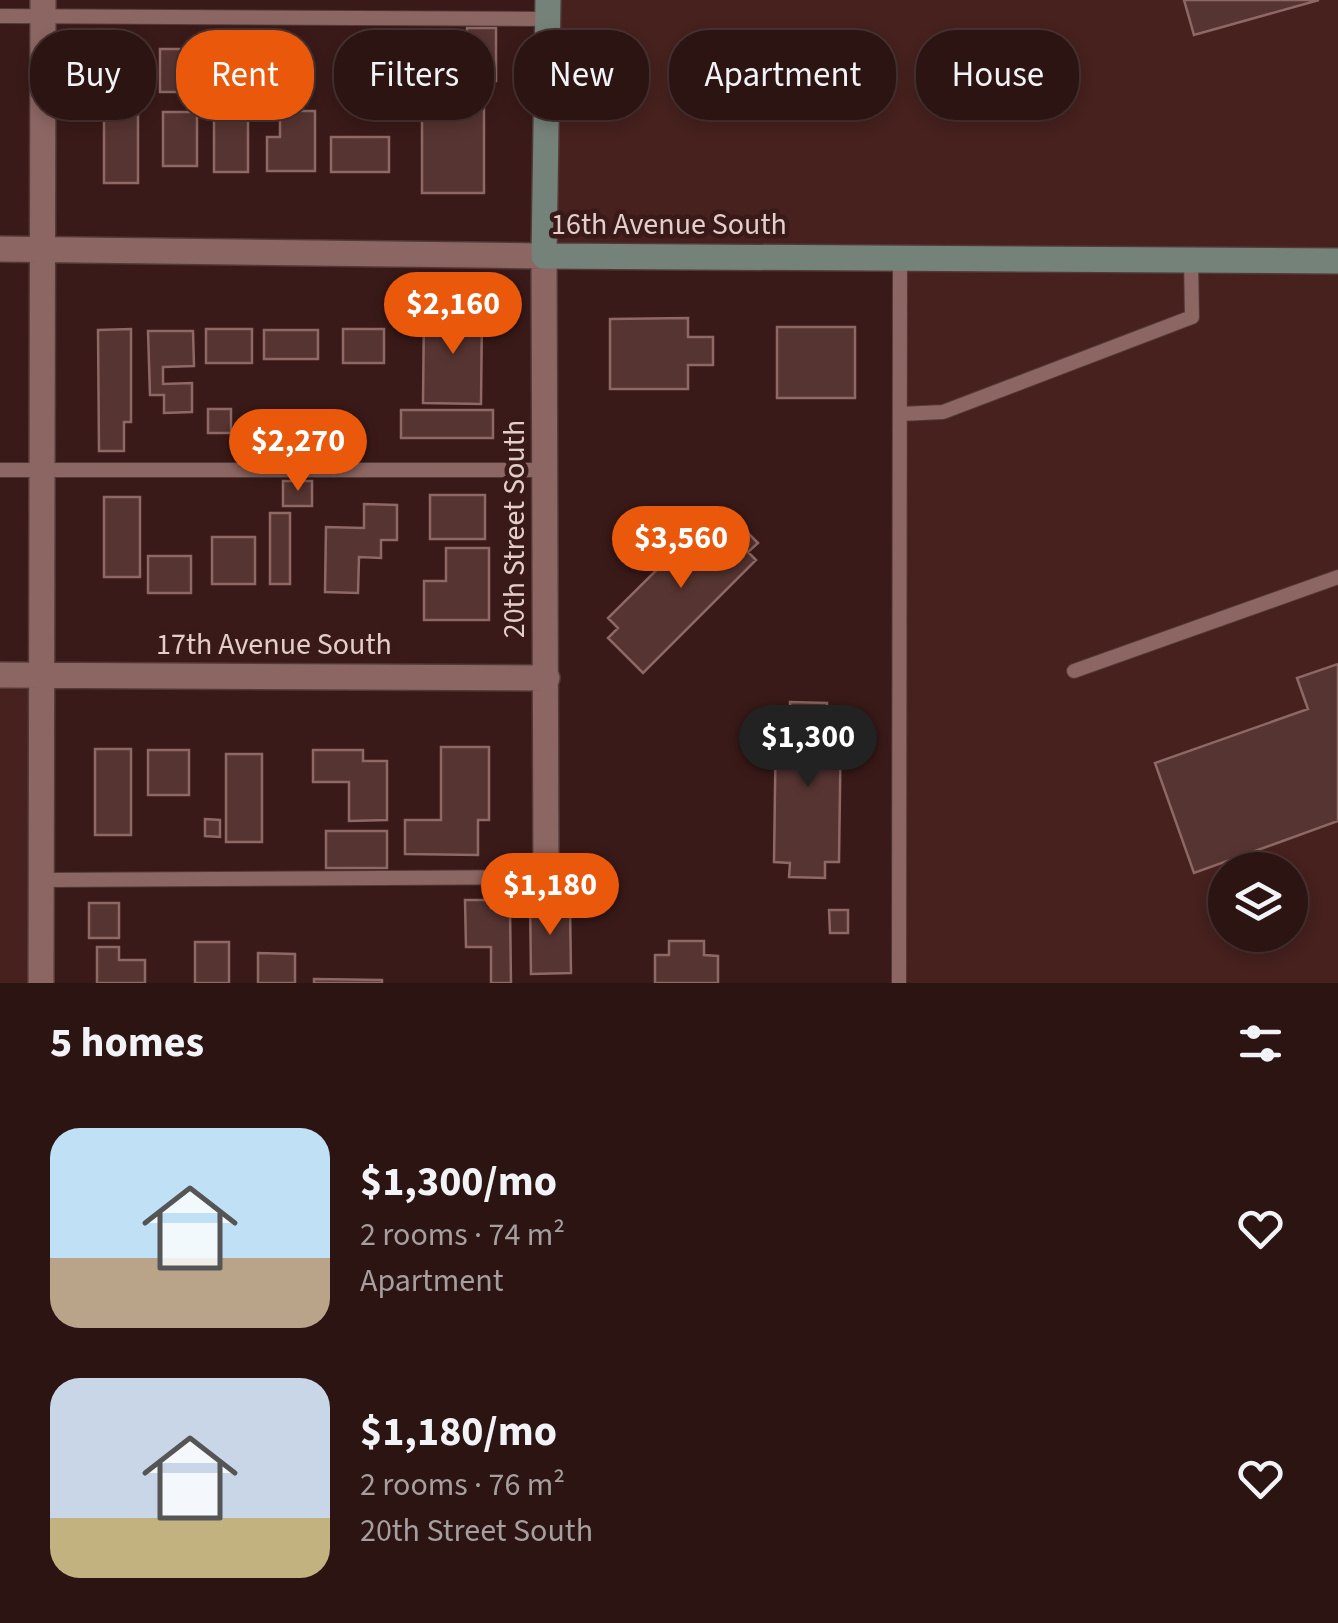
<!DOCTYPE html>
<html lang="en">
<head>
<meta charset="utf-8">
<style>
  :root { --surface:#2b1412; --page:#331d1b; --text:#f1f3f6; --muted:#a69e9f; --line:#473332; --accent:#ea580c }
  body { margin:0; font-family:"Source Sans 3",sans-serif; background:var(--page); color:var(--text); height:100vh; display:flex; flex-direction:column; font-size:38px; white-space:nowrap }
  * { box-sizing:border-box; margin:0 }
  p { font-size:32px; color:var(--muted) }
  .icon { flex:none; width:55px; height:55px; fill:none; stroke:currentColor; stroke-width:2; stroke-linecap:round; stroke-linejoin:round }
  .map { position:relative; height:983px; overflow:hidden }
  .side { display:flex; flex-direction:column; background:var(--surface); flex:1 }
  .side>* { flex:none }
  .hud { position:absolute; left:30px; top:30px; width:1280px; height:90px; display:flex; gap:20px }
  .controls { position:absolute; left:1208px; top:852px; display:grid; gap:20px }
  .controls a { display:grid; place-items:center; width:100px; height:100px; border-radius:50%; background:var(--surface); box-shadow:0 5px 15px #0003,0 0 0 2px var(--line); font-size:50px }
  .price { position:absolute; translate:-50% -85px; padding:0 22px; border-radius:35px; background:var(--accent); color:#fff; font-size:32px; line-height:65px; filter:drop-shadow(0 2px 5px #0008) }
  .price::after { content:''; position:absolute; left:50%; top:60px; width:30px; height:22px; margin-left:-15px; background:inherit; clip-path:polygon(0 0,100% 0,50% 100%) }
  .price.active { background:#222; color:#fff }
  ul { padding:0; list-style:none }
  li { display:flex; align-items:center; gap:30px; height:250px; padding:0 50px }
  li span { display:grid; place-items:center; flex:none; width:280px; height:200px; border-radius:30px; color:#555 }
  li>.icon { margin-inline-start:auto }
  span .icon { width:120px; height:120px; fill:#fffc; stroke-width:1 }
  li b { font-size:42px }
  h2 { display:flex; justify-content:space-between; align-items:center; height:120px; padding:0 50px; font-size:42px }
  .chip { padding:0 35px; border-radius:40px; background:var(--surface); box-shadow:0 5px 15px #0003,0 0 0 2px var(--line); font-size:35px; line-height:90px }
  .chip.active { background:var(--accent); color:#fff }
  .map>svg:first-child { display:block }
  .built { fill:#46211e; fill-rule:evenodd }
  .building { fill:#563431; stroke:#8e6864; stroke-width:2.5 }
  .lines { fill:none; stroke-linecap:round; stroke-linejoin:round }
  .lane-casing { stroke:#523937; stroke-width:16 }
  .street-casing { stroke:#523937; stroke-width:28 }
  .secondary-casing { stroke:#523937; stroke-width:28 }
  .lane { stroke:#8c6662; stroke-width:14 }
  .street { stroke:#8c6662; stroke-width:25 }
  .secondary { stroke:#75827a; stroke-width:25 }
  .labels { text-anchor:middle; stroke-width:9; stroke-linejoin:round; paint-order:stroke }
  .street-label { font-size:30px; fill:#e3cecb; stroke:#391a18 }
</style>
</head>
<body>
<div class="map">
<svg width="1338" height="983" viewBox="0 0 1338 983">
  <rect width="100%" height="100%" fill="#391a18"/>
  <path class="built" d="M 546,0 L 1338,0 L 1338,983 L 899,983 L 900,259 L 544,256 ZM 1225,870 L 1290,870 L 1290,935 L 1225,935 Z
    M 0,675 L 43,675 L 40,983 L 0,983 Z"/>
  <path class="building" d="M 1184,0 L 1319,0 L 1194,35 Z
    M 467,28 L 496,28 L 496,81 L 413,81 L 413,51 L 467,52 Z
    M 208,46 L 242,46 L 242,88 L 208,88 Z
    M 160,49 L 198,49 L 198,92 L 160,92 Z
    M 350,50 L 393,50 L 393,84 L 350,84 Z
    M 104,73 L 138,73 L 138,183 L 104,183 Z
    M 422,99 L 484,99 L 484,193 L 422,193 Z
    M 280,111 L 315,111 L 315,171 L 267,171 L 267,137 L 280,137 Z
    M 163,112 L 197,112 L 197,166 L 163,166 Z
    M 214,116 L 248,116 L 248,172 L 214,172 Z
    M 331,137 L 389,137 L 389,172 L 331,172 Z
    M 424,311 L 482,311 L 481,404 L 423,403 Z
    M 688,318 L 688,337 L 713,337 L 713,365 L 688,365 L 688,389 L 610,389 L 610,319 Z
    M 777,327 L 855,327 L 855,398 L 777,398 Z
    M 131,329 L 131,422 L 124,422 L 124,451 L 99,451 L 98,330 Z
    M 206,329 L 252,329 L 252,363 L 206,363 Z
    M 343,329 L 384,329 L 384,363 L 343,363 Z
    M 264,330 L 318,330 L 318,359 L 264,359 Z
    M 148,331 L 193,331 L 194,366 L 163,367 L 163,384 L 192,383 L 192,412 L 164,413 L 164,395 L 150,395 Z
    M 208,409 L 231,409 L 231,433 L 208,433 Z
    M 401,410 L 493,410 L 493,438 L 401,438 Z
    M 283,481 L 312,481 L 312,506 L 283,506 Z
    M 430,495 L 485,495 L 485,539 L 430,539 Z
    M 104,497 L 140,497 L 140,577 L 104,577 Z
    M 364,504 L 397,505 L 397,540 L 381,540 L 381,558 L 359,557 L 358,593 L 325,592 L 326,527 L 364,528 Z
    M 270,513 L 290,513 L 290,584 L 270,584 Z
    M 731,516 L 758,543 L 748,552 L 756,560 L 643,673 L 608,638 L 618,628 L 608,618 L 710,517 L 720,527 Z
    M 212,537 L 255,537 L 255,584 L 212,584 Z
    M 446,548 L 489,548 L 489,620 L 424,620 L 424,581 L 446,581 Z
    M 148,556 L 191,556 L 191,593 L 148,593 Z
    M 1338,664 L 1338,821 L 1194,873 L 1155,763 L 1308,709 L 1297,678 Z
    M 790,702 L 827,703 L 827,717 L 841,717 L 839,862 L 825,862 L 825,878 L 789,877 L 790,863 L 774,862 L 776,717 L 790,717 Z
    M 441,747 L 489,747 L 489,820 L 478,820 L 478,855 L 405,854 L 405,820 L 441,820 Z
    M 95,749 L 131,749 L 131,835 L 95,835 Z
    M 148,750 L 189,750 L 189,795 L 148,795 Z
    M 313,750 L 363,750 L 363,761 L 387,761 L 387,820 L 349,821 L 349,782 L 313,782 Z
    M 226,754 L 262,754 L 262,842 L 226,842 Z
    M 205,819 L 220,820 L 220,837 L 205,836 Z
    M 326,831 L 387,831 L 387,868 L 326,868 Z
    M 530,899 L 554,899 L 554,906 L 570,906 L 571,973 L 531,974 Z
    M 465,900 L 491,900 L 491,908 L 510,908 L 511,983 L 491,983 L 491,947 L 466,947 Z
    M 89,903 L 119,903 L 119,938 L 89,938 Z
    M 829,910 L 848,910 L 848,933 L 830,933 Z
    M 669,941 L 704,941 L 704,955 L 718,956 L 718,983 L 655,983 L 655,955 L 669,955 Z
    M 195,942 L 229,942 L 229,983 L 195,983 Z
    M 97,947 L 119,947 L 119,960 L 145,960 L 145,983 L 97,983 Z
    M 258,953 L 295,954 L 295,983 L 258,983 Z
    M 314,979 L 382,980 L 382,983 L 314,983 Z"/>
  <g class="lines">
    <defs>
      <path id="lane" d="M 0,16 L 548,19
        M 900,414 L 943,412 L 1192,317 L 1191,260
        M 0,470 L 547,470
        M 1074,671 L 1338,577
        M 42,880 L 546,877
        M 899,983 L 900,258"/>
      <path id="street" d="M 0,249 L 544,256 L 546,877
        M 0,675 L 547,678
        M 41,983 L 43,0"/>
      <path id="secondary" d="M 548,0 L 544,256 L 1338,261"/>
    </defs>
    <use href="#lane" class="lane-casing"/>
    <use href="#street" class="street-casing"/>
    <use href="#secondary" class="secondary-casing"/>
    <use href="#lane" class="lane"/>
    <use href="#street" class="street"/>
    <use href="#secondary" class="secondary"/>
  </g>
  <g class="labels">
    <g class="street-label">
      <text x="669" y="234">16th Avenue South</text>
      <text transform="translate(514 529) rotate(-90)" y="10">20th Street South</text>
      <text x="274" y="654">17th Avenue South</text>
    </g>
  </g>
</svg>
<div class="controls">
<a><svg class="icon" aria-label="layers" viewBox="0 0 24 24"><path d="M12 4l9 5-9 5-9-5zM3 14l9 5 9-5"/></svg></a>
</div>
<b class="price" style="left:453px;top:357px">$2,160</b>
<b class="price" style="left:298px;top:494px">$2,270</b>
<b class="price" style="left:681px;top:591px">$3,560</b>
<b class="price active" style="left:808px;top:790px">$1,300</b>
<b class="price" style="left:550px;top:938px">$1,180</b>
<div class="hud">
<a class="chip">Buy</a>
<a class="chip active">Rent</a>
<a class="chip">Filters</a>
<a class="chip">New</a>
<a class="chip">Apartment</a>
<a class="chip">House</a>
</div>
</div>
<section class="side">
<h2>5 homes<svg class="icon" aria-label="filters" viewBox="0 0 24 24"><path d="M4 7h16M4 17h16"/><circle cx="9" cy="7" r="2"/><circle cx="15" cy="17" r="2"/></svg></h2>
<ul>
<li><span style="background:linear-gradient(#bfe0f5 65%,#b9a48a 0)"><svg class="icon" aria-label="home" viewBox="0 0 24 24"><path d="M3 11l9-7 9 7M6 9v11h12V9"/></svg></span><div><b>$1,300/mo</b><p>2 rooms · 74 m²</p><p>Apartment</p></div><svg class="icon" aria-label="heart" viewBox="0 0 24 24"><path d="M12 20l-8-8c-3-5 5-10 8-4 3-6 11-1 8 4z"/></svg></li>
<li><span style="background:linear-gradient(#c9d6e8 70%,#c2b280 0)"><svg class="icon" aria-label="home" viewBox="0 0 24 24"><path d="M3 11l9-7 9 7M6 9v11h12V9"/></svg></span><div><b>$1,180/mo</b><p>2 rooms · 76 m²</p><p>20th Street South</p></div><svg class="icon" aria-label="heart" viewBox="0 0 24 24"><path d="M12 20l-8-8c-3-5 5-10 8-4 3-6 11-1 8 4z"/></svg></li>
</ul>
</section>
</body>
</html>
